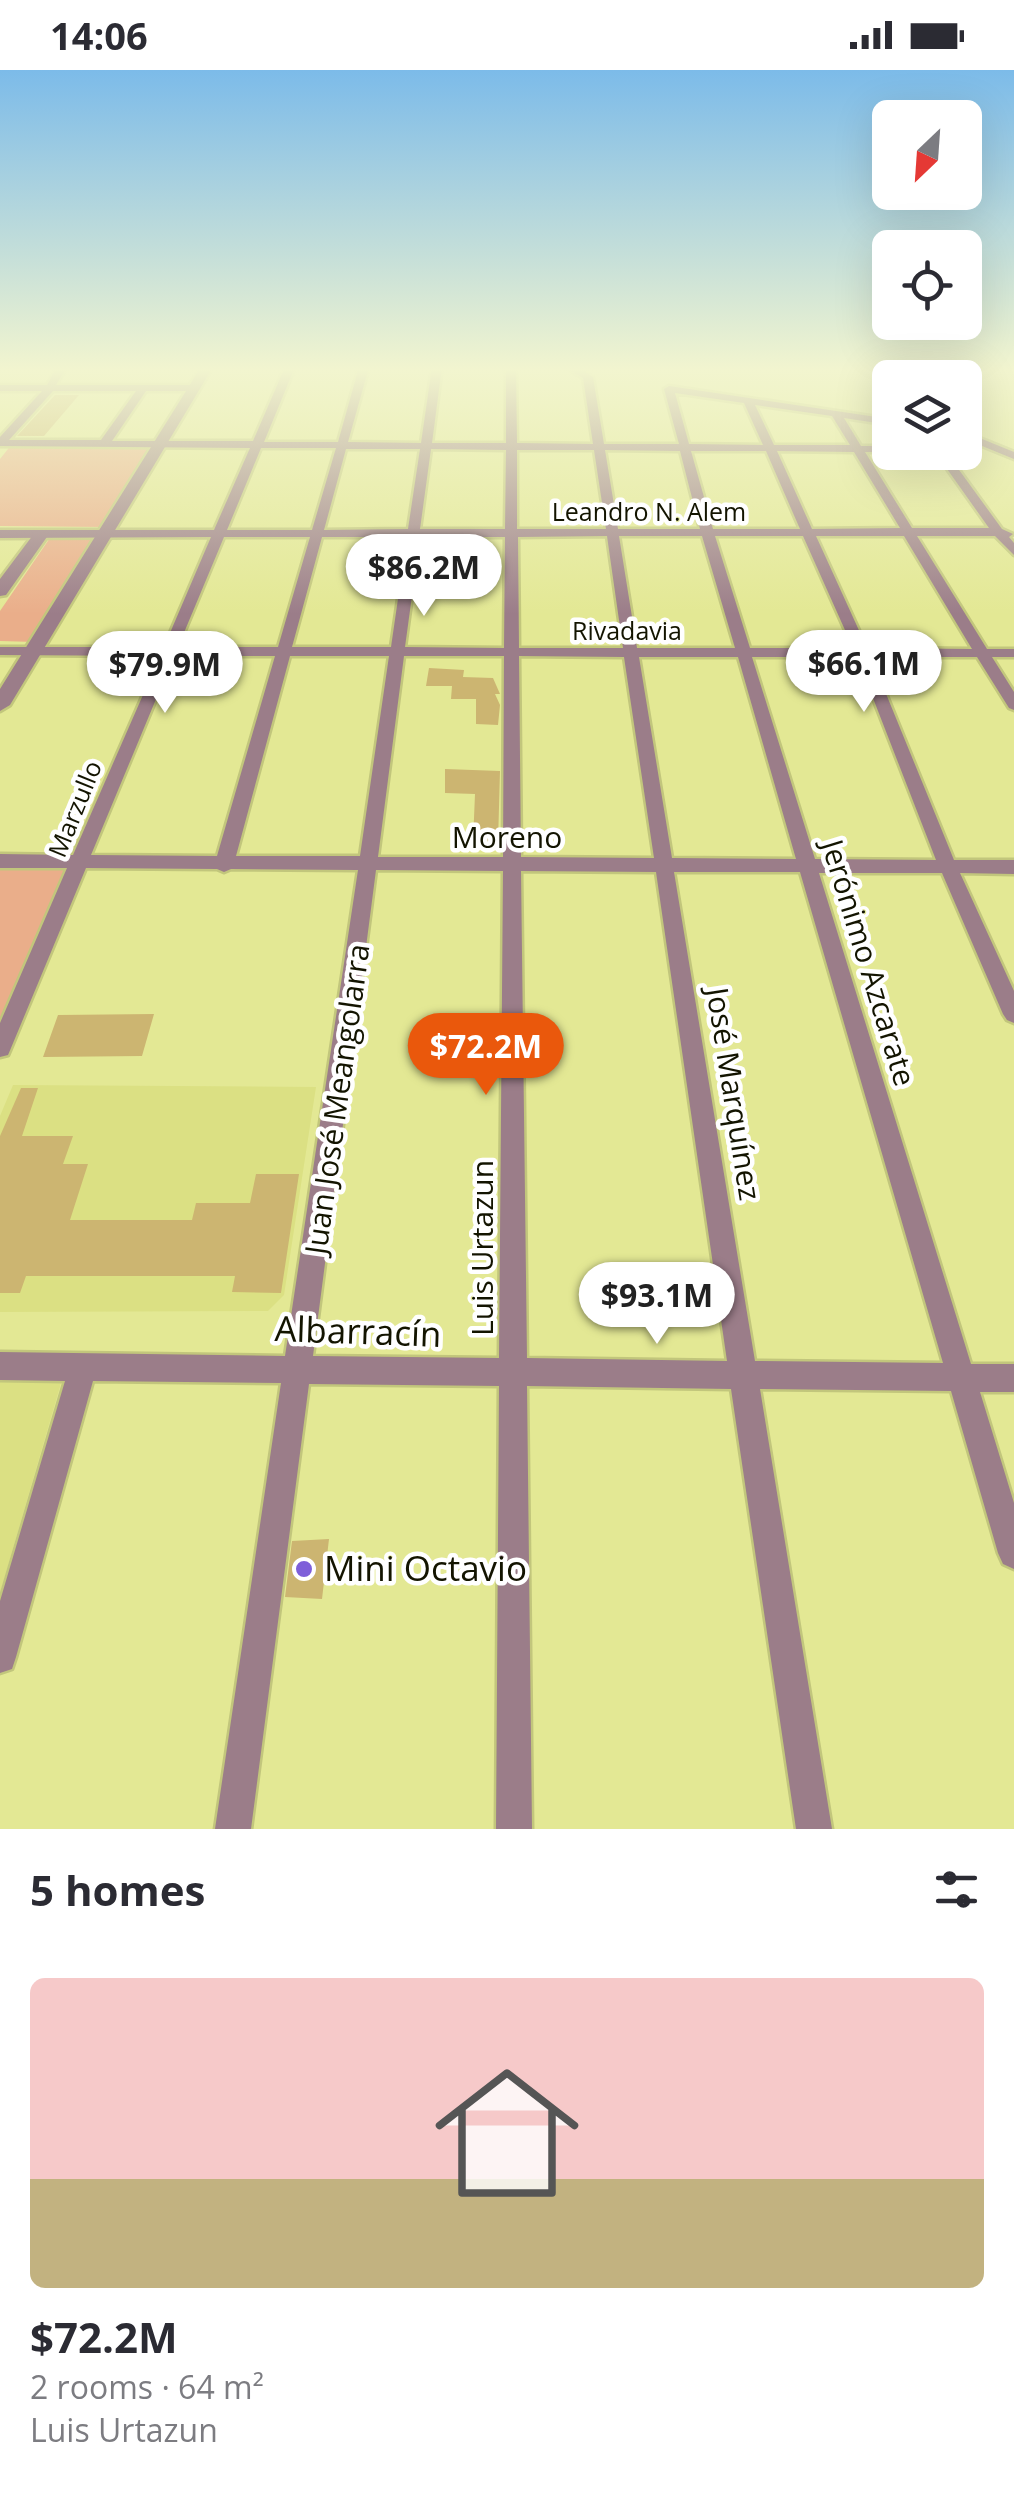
<!DOCTYPE html>
<html lang="en">
<head>
<meta charset="utf-8">
<style>
  :root { --surface:#fff; --page:#f2f2f3; --text:#2b2b33; --muted:#7c7c81; --accent:#ea580c }
  body { margin:0; font-family:"Open Sans",sans-serif; background:var(--page); color:var(--text); height:100vh; display:flex; flex-direction:column; font-size:38px; white-space:nowrap }
  * { box-sizing:border-box; margin:0 }
  p { font-size:32px; color:var(--muted) }
  .icon { flex:none; width:55px; height:55px; fill:none; stroke:currentColor; stroke-width:2; stroke-linecap:round; stroke-linejoin:round }
  .map { position:relative; height:1759px; overflow:hidden }
  .sheet { display:flex; flex-direction:column; background:var(--surface); flex:1 }
  .sheet>* { flex:none }
  .needle { width:65px; rotate:205deg }
  .tools { position:absolute; left:872px; top:30px; display:grid; gap:20px }
  .tools a { display:grid; place-items:center; width:110px; height:110px; border-radius:15px; background:var(--surface); box-shadow:0 10px 40px #0002; font-size:50px }
  .price { position:absolute; translate:-50% -85px; padding:0 22px; border-radius:35px; background:#fff; color:#222; font-size:32px; line-height:65px; filter:drop-shadow(0 2px 5px #0008) }
  .price::after { content:''; position:absolute; left:50%; top:60px; width:30px; height:22px; margin-left:-15px; background:inherit; clip-path:polygon(0 0,100% 0,50% 100%) }
  .price.selected { background:var(--accent); color:#fff }
  ul { padding:0; list-style:none }
  li { display:grid; align-content:center; gap:20px; height:530px; padding:0 30px }
  li span { display:grid; place-items:center; height:310px; border-radius:15px; color:#555 }
  li>.icon { margin-inline-start:auto }
  span .icon { width:180px; height:180px; fill:#fffc; stroke-width:1 }
  li b { font-size:42px }
  h2 { display:flex; justify-content:space-between; align-items:center; height:120px; padding:0 30px; font-size:42px }
  .status { display:flex; justify-content:space-between; align-items:center; height:70px; padding:0 50px; background:var(--surface); direction:ltr }
  .status svg { height:28px; fill:currentColor }
  .map>svg:first-child { display:block }
  .built { fill:#dbe083 }
  .green { fill:#eaae8a }
  .building { fill:#ccb571 }
  .lines { fill:none; stroke-linecap:round; stroke-linejoin:round }
  .minor-casing { stroke:#c2c67c; stroke-width:5 }
  .tertiary-casing { stroke:#c2c67c; stroke-width:5 }
  .minor { fill:#9b7d89; fill-rule:evenodd }
  .tertiary { fill:#9b7d89; fill-rule:evenodd }
  .poi-dot { fill:#7e5fd9; stroke:#fff; stroke-width:4 }
  .labels { text-anchor:middle; stroke-width:9; stroke-linejoin:round; paint-order:stroke }
  .far-street-label { font-size:25px; fill:#131400; stroke:#fff }
  .street-label { font-size:30px; fill:#131400; stroke:#fff }
  .near-street-label { font-size:35px; fill:#131400; stroke:#fff }
  .near-poi-label { font-size:35px; fill:#131400; stroke:#fff; text-anchor:start }
</style>
</head>
<body>
<div class="status"><b>14:06</b><svg viewBox="0 0 49 12"><path d="M0 12V9h3v3zM5 12V6h3v6zM10 12V3h3v9zM15 12V0h3v12zM26 1h20v11H26zM47 4h2v5h-2z"/></svg></div>
<div class="map">
<svg width="1014" height="1759" viewBox="0 0 1014 1759">
  <rect width="100%" height="100%" fill="#e3e894"/>
  <path class="built" d="M 13,1015 L 316,1017 L 284,1225 L 268,1241 L 0,1242 L 0,1046 Z
    M 0,1302 L 64,1303 L 0,1523 Z"/>
  <path class="green" d="M 12,374 L 156,375 L 105,457 L 0,456 L 0,389 Z
    M 52,465 L 100,466 L 35,572 L 0,571 L 0,541 Z
    M 0,797 L 67,797 L 0,951 Z"/>
  <path class="building" d="M 55,325 L 79,325 L 44,366 L 17,366 Z
    M 429,598 L 464,600 L 463,607 L 493,608 L 500,624 L 495,624 L 500,635 L 498,655 L 476,654 L 476,629 L 451,629 L 452,616 L 426,616 Z
    M 445,699 L 500,701 L 498,773 L 473,772 L 475,724 L 445,723 Z
    M 154,944 L 142,986 L 43,987 L 58,945 Z
    M 21,1018 L 38,1018 L 22,1066 L 73,1066 L 63,1094 L 88,1094 L 70,1150 L 192,1150 L 196,1133 L 250,1133 L 256,1104 L 299,1104 L 281,1223 L 232,1222 L 235,1206 L 26,1206 L 20,1223 L 0,1223 L 0,1066 Z
    M 329,1469 L 322,1529 L 285,1527 L 292,1471 Z"/>
  <g class="lines">
    <defs>
      <path id="minor" d="M 57,297 L 67,297 L 56,315 L 195,315 L 200,318 L 195,321 L 146,321 L 112,371 L 253,371 L 285,297 L 295,297 L 264,372 L 338,372 L 359,297 L 369,297 L 348,372 L 421,373 L 432,297 L 442,297 L 432,373 L 506,373 L 506,297 L 516,297 L 517,373 L 593,374 L 583,308 L 565,297 L 577,297 L 593,307 L 604,374 L 679,374 L 664,319 L 669,316 L 890,349 L 890,355 L 844,348 L 861,376 L 890,376 L 890,382 L 865,382 L 912,458 L 989,458 L 935,382 L 946,382 L 1002,459 L 1013,464 L 1009,467 L 1014,473 L 1014,485 L 995,466 L 917,466 L 987,579 L 1014,579 L 1014,587 L 992,587 L 1014,622 L 1014,640 L 1009,638 L 977,587 L 871,587 L 954,790 L 1014,790 L 1014,804 L 960,803 L 1014,921 L 1014,953 L 1007,950 L 1003,944 L 942,803 L 819,803 L 971,1294 L 1014,1294 L 1014,1322 L 980,1322 L 1014,1433 L 1014,1499 L 1003,1494 L 998,1483 L 951,1321 L 760,1319 L 832,1759 L 796,1759 L 731,1319 L 527,1316 L 532,1759 L 496,1759 L 499,1316 L 309,1314 L 251,1759 L 215,1759 L 281,1313 L 93,1311 L 16,1587 L 12,1599 L 0,1603 L 0,1531 L 65,1311 L 0,1310 L 0,1282 L 285,1286 L 358,800 L 231,799 L 224,802 L 217,799 L 86,798 L 11,978 L 8,985 L 0,987 L 0,953 L 67,798 L 0,798 L 0,784 L 73,785 L 160,586 L 0,585 L 0,577 L 164,577 L 211,467 L 0,468 L 0,460 L 214,460 L 250,378 L 0,376 L 0,367 L 42,321 L 0,321 L 0,315 L 47,315 ZM 53,321 L 136,321 L 101,370 L 9,370 ZM 675,323 L 744,333 L 763,375 L 689,374 ZM 755,335 L 832,346 L 850,375 L 774,375 ZM 261,378 L 336,378 L 312,460 L 227,460 ZM 346,379 L 420,379 L 408,459 L 324,460 ZM 431,379 L 506,380 L 505,459 L 420,459 ZM 517,380 L 594,380 L 606,459 L 517,459 ZM 605,380 L 680,381 L 700,459 L 618,459 ZM 691,381 L 766,381 L 800,459 L 713,459 ZM 777,381 L 854,382 L 900,458 L 812,459 ZM 607,466 L 623,578 L 519,578 L 518,467 ZM 619,466 L 702,466 L 735,578 L 637,578 ZM 715,466 L 803,466 L 853,578 L 750,578 ZM 816,466 L 904,466 L 972,579 L 867,578 ZM 224,467 L 310,467 L 278,577 L 178,577 ZM 322,467 L 407,467 L 391,577 L 292,577 ZM 420,467 L 505,467 L 504,578 L 405,577 ZM 174,586 L 275,586 L 217,786 L 91,785 ZM 290,586 L 389,586 L 360,786 L 236,786 ZM 404,586 L 504,586 L 503,787 L 378,787 ZM 519,586 L 624,587 L 654,788 L 521,787 ZM 639,587 L 738,587 L 796,789 L 672,788 ZM 752,587 L 857,587 L 936,790 L 815,789 ZM 376,800 L 503,801 L 499,1288 L 313,1286 ZM 521,801 L 656,802 L 727,1291 L 527,1288 ZM 674,802 L 800,802 L 943,1293 L 755,1291 Z
        M 965,362 L 1014,382 L 1014,389 L 965,369 Z"/>
      <path id="tertiary" d="M 201,297 L 213,297 L 10,635 L 0,641 L 0,619 Z
        M 36,461 L 49,464 L 6,525 L 0,526 L 0,509 Z"/>
    </defs>
    <use href="#minor" class="minor-casing"/>
    <use href="#tertiary" class="tertiary-casing"/>
    <use href="#minor" class="minor"/>
    <use href="#tertiary" class="tertiary"/>
  </g>
  <linearGradient id="sky" x2="0" y2="1"><stop stop-color="#7cbbe9"/><stop offset="0.55" stop-color="#f2f5cf"/><stop offset="1" stop-color="#f2f5cf" stop-opacity="0"/></linearGradient>
  <rect width="1014" height="544" fill="url(#sky)"/>
  <circle class="poi-dot" cx="304" cy="1499" r="10"/>
  <g class="labels">
    <g class="far-street-label">
      <text x="649" y="451">Leandro N. Alem</text>
      <text x="627" y="570">Rivadavia</text>
      <text transform="translate(75 739) rotate(-68)" y="9">Marzullo</text>
    </g>
    <g class="street-label">
      <text x="507" y="778">Moreno</text>
      <text transform="translate(868 893) rotate(73)" y="10">Jerónimo Azcarate</text>
      <text transform="translate(733 1024) rotate(81)" y="10">José Marquínez</text>
      <text transform="translate(338 1029) rotate(-82)" y="10">Juan José Meangolarra</text>
      <text transform="translate(483 1178) rotate(-90)" y="10">Luis Urtazun</text>
    </g>
    <g class="near-street-label">
      <text transform="translate(358 1262) rotate(2)" y="12">Albarracín</text>
    </g>
    <g class="near-poi-label">
      <text x="324" y="1511">Mini Octavio</text>
    </g>
  </g>
</svg>
<div class="tools">
<a><svg class="needle" viewBox="-14 -14 28 28"><path d="M0-13l5 13h-10z" fill="#e53935"/><path d="M0 13l5-13h-10z" fill="#7c7c81"/></svg></a>
<a><svg class="icon" aria-label="locate" viewBox="0 0 24 24"><circle cx="12" cy="12" r="6"/><path d="M12 2v4M12 18v4M2 12h4M18 12h4"/></svg></a>
<a><svg class="icon" aria-label="layers" viewBox="0 0 24 24"><path d="M12 4l9 5-9 5-9-5zM3 14l9 5 9-5"/></svg></a>
</div>
<b class="price" style="left:424px;top:549px">$86.2M</b>
<b class="price" style="left:864px;top:645px">$66.1M</b>
<b class="price" style="left:165px;top:646px">$79.9M</b>
<b class="price selected" style="left:486px;top:1028px">$72.2M</b>
<b class="price" style="left:657px;top:1277px">$93.1M</b>
</div>
<section class="sheet">
<h2>5 homes<svg class="icon" aria-label="filters" viewBox="0 0 24 24"><path d="M4 7h16M4 17h16"/><circle cx="9" cy="7" r="2"/><circle cx="15" cy="17" r="2"/></svg></h2>
<ul>
<li><span style="background:linear-gradient(#f6c9c9 65%,#c2b280 0)"><svg class="icon" aria-label="home" viewBox="0 0 24 24"><path d="M3 11l9-7 9 7M6 9v11h12V9"/></svg></span><div><b>$72.2M</b><p>2 rooms · 64 m²</p><p>Luis Urtazun</p></div></li>
</ul>
</section>
</body>
</html>
